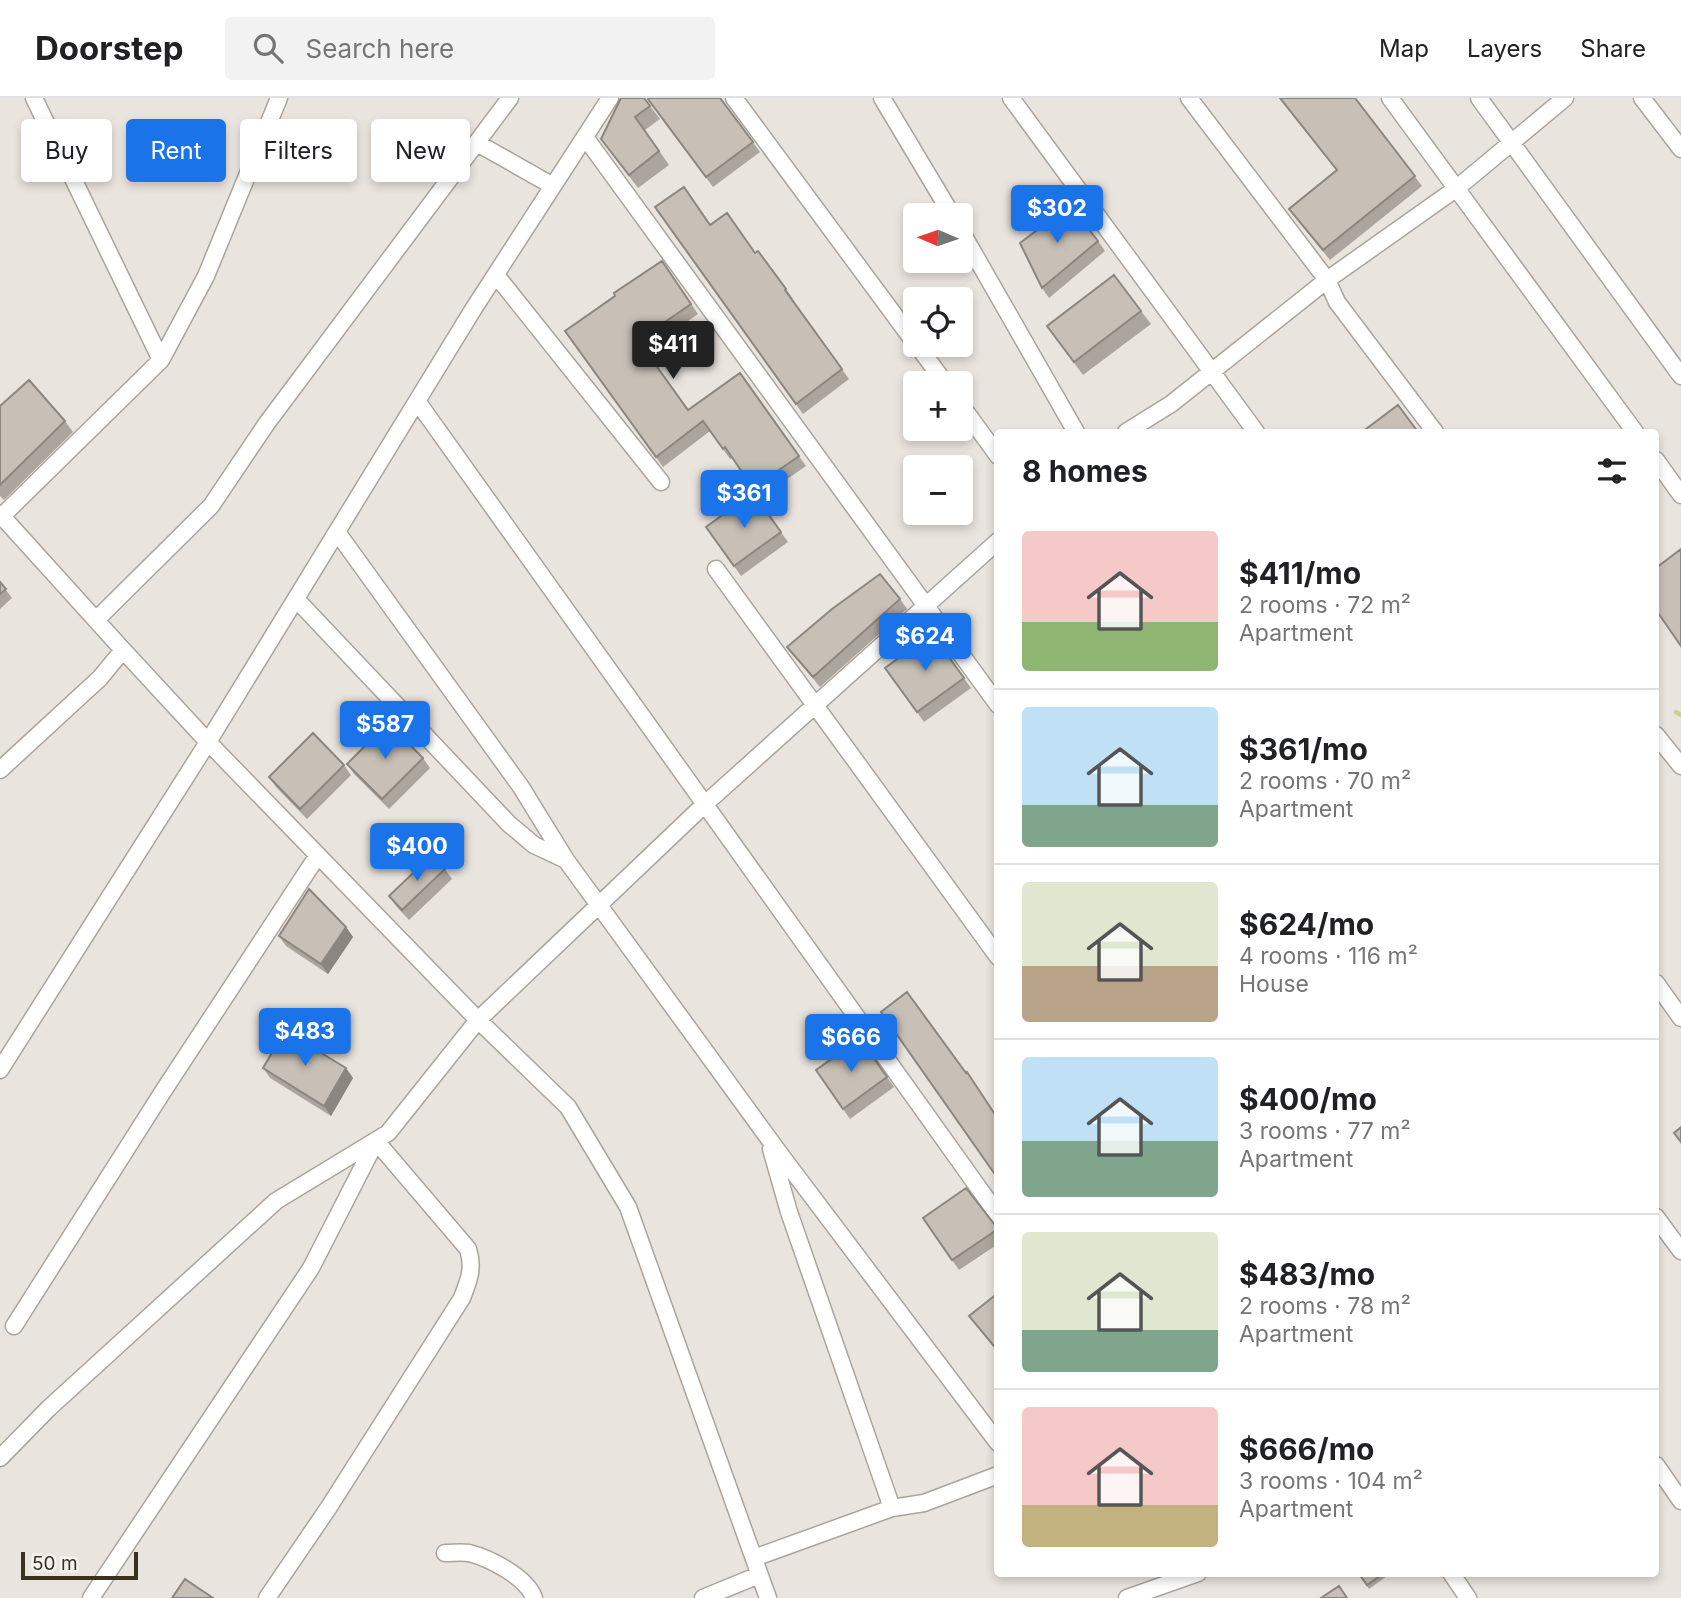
<!DOCTYPE html>
<html lang="en">
<head>
<meta charset="utf-8">
<style>
  :root { --surface:#fff; --page:#f2f2f2; --text:#202124; --muted:#757577; --line:#e0e0e0; --accent:#1a73e8 }
  body { margin:0; font-family:Inter,sans-serif; background:var(--page); color:var(--text); height:100vh; display:flex; flex-direction:column; font-size:26px; white-space:nowrap }
  * { box-sizing:border-box; margin:0 }
  p { font-size:23px; color:var(--muted) }
  .icon { flex:none; width:38px; height:38px; fill:none; stroke:currentColor; stroke-width:2; stroke-linecap:round; stroke-linejoin:round }
  .map { position:relative; flex:1; overflow:hidden }
  .side { position:absolute; left:994px; top:331px; width:665px; height:1148px; display:flex; flex-direction:column; background:var(--surface); border-radius:7px; box-shadow:0 4px 10px #0003 }
  .side>* { flex:none }
  .banner { position:absolute; left:21px; top:21px; width:665px; height:63px; display:flex; gap:14px }
  .needle { width:46px; rotate:272deg }
  .buttons { position:absolute; left:903px; top:105px; display:grid; gap:14px }
  .buttons a { display:grid; place-items:center; width:70px; height:70px; border-radius:7px; background:var(--surface); box-shadow:0 4px 10px #0003; font-size:35px }
  .scale { position:absolute; left:21px; bottom:18px; width:117px; box-sizing:border-box; padding-left:7px; border:4px solid #3a3120; border-top:0; font-size:19px; line-height:24px; white-space:nowrap; color:#3a3120; -webkit-text-stroke:5px #f7f2ef; paint-order:stroke }
  .price { position:absolute; translate:-50% -60px; padding:0 16px; border-radius:7px; background:var(--accent); color:#fff; font-size:23px; line-height:46px; filter:drop-shadow(0 2px 4px #0008) }
  .price::after { content:''; position:absolute; left:50%; top:42px; width:21px; height:16px; margin-left:-10px; background:inherit; clip-path:polygon(0 0,100% 0,50% 100%) }
  .price.selected { background:#222; color:#fff }
  ul { padding:0; list-style:none }
  li { display:flex; align-items:center; gap:21px; height:175px; padding:0 28px }
  li+li { border-top:2px solid var(--line) }
  li span { display:grid; place-items:center; flex:none; width:196px; height:140px; border-radius:7px; color:#555 }
  li>.icon { margin-inline-start:auto }
  span .icon { width:84px; height:84px; fill:#fffc; stroke-width:1 }
  li b { font-size:30px }
  h2 { display:flex; justify-content:space-between; align-items:center; height:84px; padding:0 28px; font-size:30px }
  .chip { padding:0 24px; border-radius:7px; background:var(--surface); box-shadow:0 4px 10px #0003; font-size:24px; line-height:63px }
  .chip.selected { background:var(--accent); color:#fff }
  header { display:flex; align-items:center; gap:42px; box-sizing:border-box; height:98px; padding:0 35px; background:var(--surface); border-bottom:2px solid var(--line) }
  header strong { font-size:33px }
  nav { display:flex; gap:38px; margin-inline-start:auto; font-size:24px }
  .search { width:490px; height:63px; background:var(--page); display:flex; align-items:center; gap:18px; box-sizing:border-box; padding:0 24px; border-radius:7px; color:var(--muted); font-size:26px }
  .map>svg:first-child { display:block }
  .lines { fill:none; stroke-linecap:round; stroke-linejoin:round }
  .stream { stroke:#ccd186; stroke-width:4.5 }
  .minor-casing { stroke:#aba49a; stroke-width:19 }
  .minor { stroke:#fff; stroke-width:16 }
  .wall { fill:#aca59d }
  .shaded-wall { fill:#8c8680 }
  .building { fill:#c8c0b7; stroke:#8c8680; stroke-width:2 }
</style>
</head>
<body>
<header>
<strong>Doorstep</strong>
<div class="search"><svg class="icon" aria-label="search" viewBox="0 0 24 24"><circle cx="10" cy="10" r="6"/><path d="M15 15l6 6"/></svg>Search here</div>
<nav><a>Map</a><a>Layers</a><a>Share</a></nav>
</header>
<div class="map">
<svg width="1681" height="1500" viewBox="0 0 1681 1500">
  <rect width="100%" height="100%" fill="#eae4df"/>
  <g class="lines">
    <path class="stream" d="M 1676,614 L 1681,617"/>
    <defs>
      <path id="minor" d="M 34,0 L 161,262
        M 734,0 L 915,245
        M 882,0 L 952,117
        M 1011,0 L 1256,334
        M 1189,0 L 1327,182 L 1337,204 L 1435,334
        M 1390,0 L 1635,334
        M 1479,0 L 1681,278
        M 1642,0 L 1681,51
        M 585,39 L 998,607
        M 477,45 L 553,88
        M 961,133 L 1076,334
        M 496,177 L 661,384
        M 917,247 L 945,285
        M 417,303 L 998,1117
        M 961,307 L 998,358
        M 1126,334 L 1171,306 L 1327,182 L 1457,90 L 1565,0
        M 1656,362 L 1681,397
        M 0,416 L 123,552 L 100,580 L 0,672
        M 0,420 L 161,262 L 206,178 L 279,0
        M 337,434 L 521,689 L 566,762 L 780,1056 L 998,1345
        M 716,471 L 998,859
        M 296,501 L 509,726 L 534,747 L 566,762
        M 96,522 L 211,408 L 267,325 L 510,0
        M 123,552 L 208,644 L 478,922 L 568,1009 L 628,1109 L 768,1500
        M 1656,637 L 1681,668
        M 1656,885 L 1681,920
        M 0,972 L 208,644 L 474,210 L 610,0
        M 1656,1119 L 1681,1153
        M 14,1228 L 162,995 L 318,757
        M 0,1360 L 49,1310 L 276,1103 L 388,1035 L 478,922 L 705,706 L 998,443
        M 1656,1367 L 1681,1403
        M 892,1410 L 924,1405 L 998,1377
        M 445,1455 C 453,1455 461,1454 469,1455 C 489,1460 527,1479 534,1500
        M 754,1460 L 892,1410 L 789,1114 L 771,1051
        M 1451,1475 L 1468,1500
        M 91,1500 L 311,1170 L 376,1043 L 468,1151 C 474,1170 469,1182 462,1200 L 329,1409 L 267,1500
        M 703,1500 L 759,1477
        M 1127,1500 L 1198,1475"/>
    </defs>
    <use href="#minor" class="minor-casing"/>
    <use href="#minor" class="minor"/>
  </g>
  <path class="wall" d="M 644,0 L 660,21 L 645,32 L 669,67 L 638,90 L 601,41 Z
    M 720,0 L 760,54 L 713,89 L 648,1 Z
    M 1279,0 L 1355,0 L 1422,88 L 1330,162 L 1289,111 L 1336,72 Z
    M 655,109 L 710,127 L 755,155 L 786,191 L 793,201 L 792,202 L 849,281 L 803,316 Z
    M 1098,143 L 1105,153 L 1049,200 L 1042,190 Z
    M 662,163 L 698,216 L 646,252 L 688,312 L 740,275 L 806,368 L 760,400 L 732,360 L 730,361 L 710,333 L 663,369 L 565,233 Z
    M 1141,213 L 1151,226 L 1083,277 L 1047,228 Z
    M 0,308 L 65,323 L 73,334 L 4,402 L 0,398 Z
    M 753,395 L 788,444 L 741,478 L 706,429 Z
    M 0,484 L 12,500 L 0,511 Z
    M 900,501 L 907,511 L 820,589 L 787,549 Z
    M 932,536 L 971,590 L 924,624 L 885,570 Z
    M 423,660 L 430,670 L 389,711 L 354,676 L 347,666 Z
    M 344,667 L 351,677 L 307,721 L 276,689 L 269,679 Z
    M 445,771 L 452,781 L 409,822 L 396,808 L 389,798 Z
    M 346,829 L 353,839 L 328,876 L 286,848 L 279,838 Z
    M 860,941 L 894,989 L 850,1021 L 816,972 Z
    M 263,970 L 346,970 L 353,980 L 331,1018 L 270,980 Z
    M 998,1129 L 998,1146 L 959,1172 L 952,1162 Z
    M 1363,1475 L 1385,1475 L 1387,1478 L 1369,1491 L 1360,1477 Z"/>
  <path class="shaded-wall" d="M 346,829 L 353,839 L 328,876 L 321,866 Z
    M 346,970 L 353,980 L 331,1018 L 324,1008 Z"/>
  <path class="building" d="M 621,0 L 644,0 L 650,8 L 635,19 L 659,53 L 629,77 L 601,41 Z
    M 649,0 L 720,0 L 753,44 L 706,79 L 648,1 Z
    M 1280,0 L 1355,0 L 1415,78 L 1323,152 L 1289,111 L 1337,72 Z
    M 684,89 L 710,127 L 727,115 L 755,155 L 758,153 L 786,191 L 785,192 L 842,271 L 796,306 L 655,109 Z
    M 1070,107 L 1098,143 L 1042,190 L 1020,145 Z
    M 662,163 L 691,206 L 639,242 L 655,266 L 688,312 L 740,275 L 799,358 L 753,390 L 725,349 L 723,351 L 703,323 L 656,359 L 565,233 L 615,198 L 614,195 Z
    M 1114,177 L 1141,213 L 1074,264 L 1047,228 Z
    M 29,282 L 65,323 L 0,387 L 0,308 Z
    M 1398,307 L 1418,334 L 1362,334 Z
    M 753,395 L 781,434 L 734,468 L 706,429 Z
    M 1681,451 L 1681,548 L 1656,512 L 1656,470 Z
    M 880,476 L 900,501 L 813,579 L 787,549 L 832,511 Z
    M 0,484 L 6,491 L 0,496 Z
    M 932,536 L 964,580 L 917,614 L 885,570 Z
    M 388,625 L 423,660 L 382,701 L 347,666 Z
    M 313,635 L 344,667 L 300,711 L 269,679 Z
    M 432,757 L 445,771 L 402,812 L 389,798 Z
    M 309,791 L 346,829 L 321,866 L 279,838 Z
    M 907,894 L 966,975 L 967,974 L 996,1018 L 998,1017 L 998,1073 L 994,1075 L 881,914 Z
    M 285,933 L 346,970 L 324,1008 L 263,970 Z
    M 860,941 L 887,979 L 843,1011 L 816,972 Z
    M 1681,1029 L 1681,1044 L 1674,1035 Z
    M 966,1090 L 998,1131 L 952,1162 L 923,1120 Z
    M 998,1195 L 998,1253 L 969,1218 Z
    M 1363,1475 L 1384,1475 L 1367,1487 L 1360,1477 Z
    M 185,1481 L 213,1500 L 172,1500 Z
    M 1339,1488 L 1347,1500 L 1321,1500 Z"/>
</svg>
<div class="buttons">
<a><svg class="needle" viewBox="-14 -14 28 28"><path d="M0-13l5 13h-10z" fill="#e53935"/><path d="M0 13l5-13h-10z" fill="#757577"/></svg></a>
<a><svg class="icon" aria-label="locate" viewBox="0 0 24 24"><circle cx="12" cy="12" r="6"/><path d="M12 2v4M12 18v4M2 12h4M18 12h4"/></svg></a>
<a>+</a>
<a>−</a>
</div>
<div class="scale">50 m</div>
<b class="price" style="left:1057px;top:147px">$302</b>
<b class="price selected" style="left:673px;top:283px">$411</b>
<b class="price" style="left:744px;top:432px">$361</b>
<b class="price" style="left:925px;top:575px">$624</b>
<b class="price" style="left:385px;top:663px">$587</b>
<b class="price" style="left:417px;top:785px">$400</b>
<b class="price" style="left:305px;top:970px">$483</b>
<b class="price" style="left:851px;top:976px">$666</b>
<div class="banner">
<a class="chip">Buy</a>
<a class="chip selected">Rent</a>
<a class="chip">Filters</a>
<a class="chip">New</a>
</div>
<section class="side">
<h2>8 homes<svg class="icon" aria-label="filters" viewBox="0 0 24 24"><path d="M4 7h16M4 17h16"/><circle cx="9" cy="7" r="2"/><circle cx="15" cy="17" r="2"/></svg></h2>
<ul>
<li><span style="background:linear-gradient(#f6c9c9 65%,#8fb573 0)"><svg class="icon" aria-label="home" viewBox="0 0 24 24"><path d="M3 11l9-7 9 7M6 9v11h12V9"/></svg></span><div><b>$411/mo</b><p>2 rooms · 72 m²</p><p>Apartment</p></div></li>
<li><span style="background:linear-gradient(#bfe0f5 70%,#7fa58c 0)"><svg class="icon" aria-label="home" viewBox="0 0 24 24"><path d="M3 11l9-7 9 7M6 9v11h12V9"/></svg></span><div><b>$361/mo</b><p>2 rooms · 70 m²</p><p>Apartment</p></div></li>
<li><span style="background:linear-gradient(#dfe7d0 60%,#b9a48a 0)"><svg class="icon" aria-label="home" viewBox="0 0 24 24"><path d="M3 11l9-7 9 7M6 9v11h12V9"/></svg></span><div><b>$624/mo</b><p>4 rooms · 116 m²</p><p>House</p></div></li>
<li><span style="background:linear-gradient(#bfe0f5 60%,#7fa58c 0)"><svg class="icon" aria-label="home" viewBox="0 0 24 24"><path d="M3 11l9-7 9 7M6 9v11h12V9"/></svg></span><div><b>$400/mo</b><p>3 rooms · 77 m²</p><p>Apartment</p></div></li>
<li><span style="background:linear-gradient(#dfe7d0 70%,#7fa58c 0)"><svg class="icon" aria-label="home" viewBox="0 0 24 24"><path d="M3 11l9-7 9 7M6 9v11h12V9"/></svg></span><div><b>$483/mo</b><p>2 rooms · 78 m²</p><p>Apartment</p></div></li>
<li><span style="background:linear-gradient(#f6c9c9 70%,#c2b280 0)"><svg class="icon" aria-label="home" viewBox="0 0 24 24"><path d="M3 11l9-7 9 7M6 9v11h12V9"/></svg></span><div><b>$666/mo</b><p>3 rooms · 104 m²</p><p>Apartment</p></div></li>
</ul>
</section>
</div>
</body>
</html>
